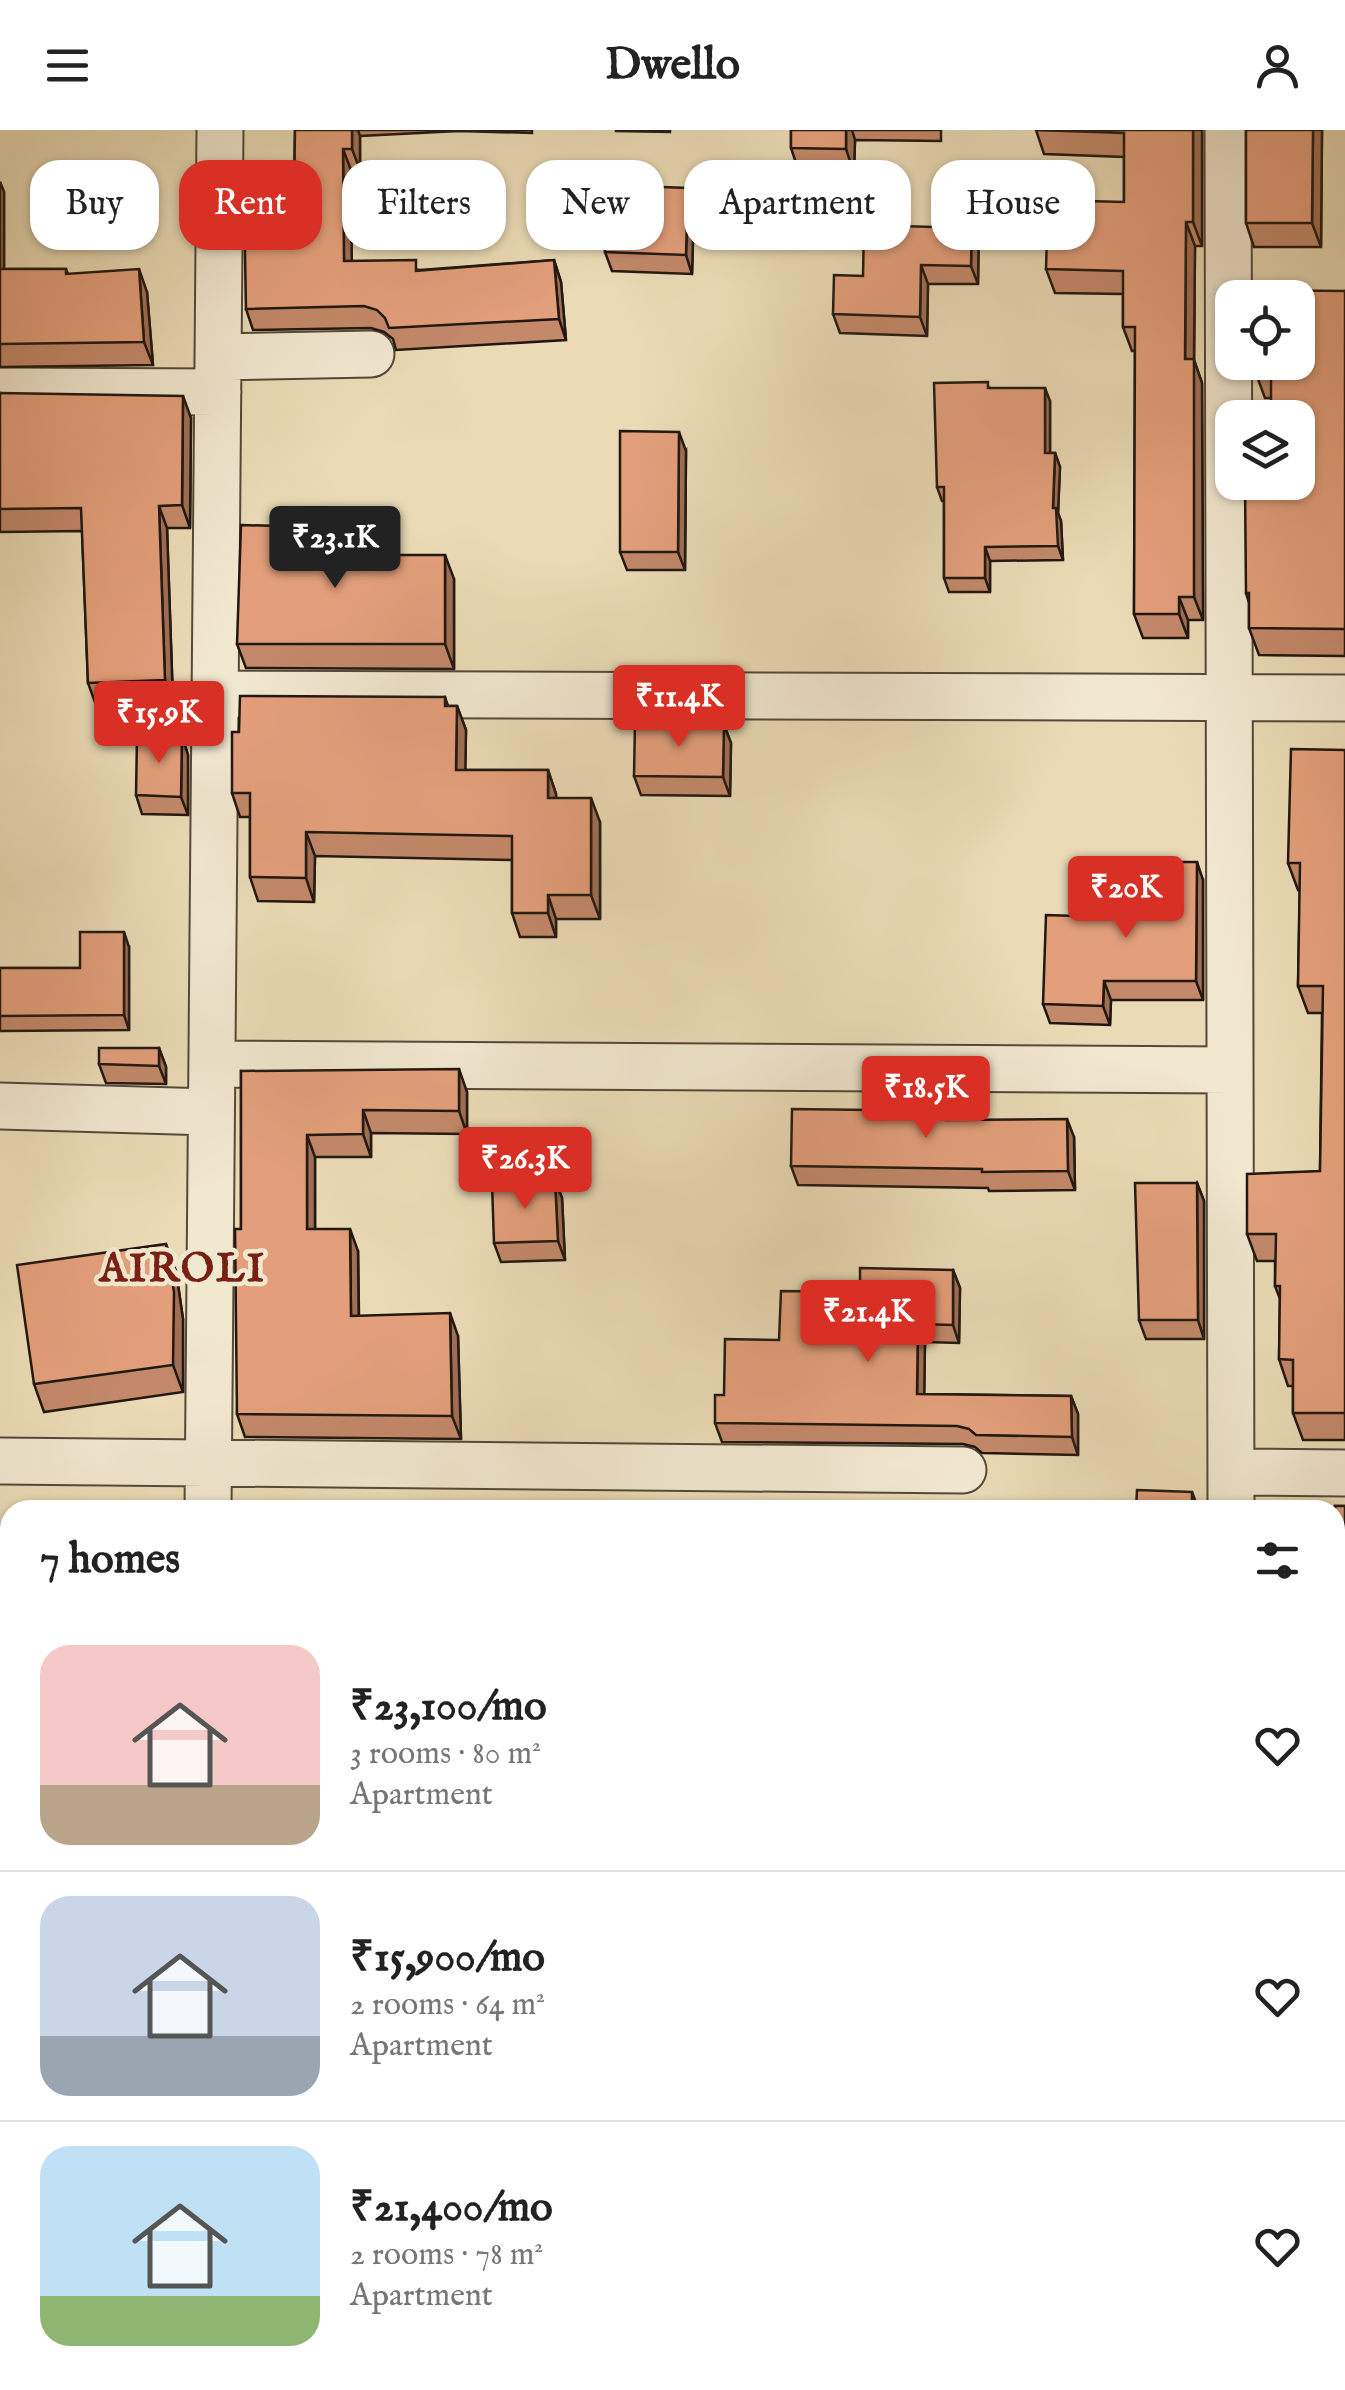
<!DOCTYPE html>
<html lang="en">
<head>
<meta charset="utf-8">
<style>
  :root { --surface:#fff; --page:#f2f2f2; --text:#222; --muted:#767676; --line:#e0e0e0; --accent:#d93025 }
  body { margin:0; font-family:"IM FELL English",serif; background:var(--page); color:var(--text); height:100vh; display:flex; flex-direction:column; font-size:38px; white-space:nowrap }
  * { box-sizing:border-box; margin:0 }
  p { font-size:32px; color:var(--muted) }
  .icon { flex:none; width:55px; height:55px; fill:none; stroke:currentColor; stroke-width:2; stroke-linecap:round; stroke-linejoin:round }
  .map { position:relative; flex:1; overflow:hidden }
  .details { position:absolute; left:0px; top:1370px; width:1345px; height:890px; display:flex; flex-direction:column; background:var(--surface); border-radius:30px 30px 0 0; box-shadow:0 2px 8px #0004 }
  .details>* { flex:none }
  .top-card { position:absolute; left:30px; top:30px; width:1285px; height:90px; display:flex; gap:20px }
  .buttons { position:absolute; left:1215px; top:150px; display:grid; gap:20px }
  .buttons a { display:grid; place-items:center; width:100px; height:100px; border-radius:20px; background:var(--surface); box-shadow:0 2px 8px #0004; font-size:50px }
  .price { position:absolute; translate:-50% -85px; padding:0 22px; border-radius:10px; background:var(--accent); color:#fff; font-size:32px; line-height:65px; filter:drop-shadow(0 2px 5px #0008) }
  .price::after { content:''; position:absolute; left:50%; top:60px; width:30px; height:22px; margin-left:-15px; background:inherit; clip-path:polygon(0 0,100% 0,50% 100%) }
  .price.selected { background:#222; color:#fff }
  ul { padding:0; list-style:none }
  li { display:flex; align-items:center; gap:30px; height:250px; padding:0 40px }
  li+li { border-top:2px solid var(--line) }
  li span { display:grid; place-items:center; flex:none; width:280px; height:200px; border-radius:30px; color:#555 }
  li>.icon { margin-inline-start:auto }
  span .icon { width:120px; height:120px; fill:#fffc; stroke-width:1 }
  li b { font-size:42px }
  h2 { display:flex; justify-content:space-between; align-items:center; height:120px; padding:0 40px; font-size:42px }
  .pill { padding:0 35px; border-radius:30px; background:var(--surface); box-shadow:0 2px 8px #0004; font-size:35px; line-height:90px }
  .pill.selected { background:var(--accent); color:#fff }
  header { display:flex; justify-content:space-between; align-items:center; height:130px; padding:0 40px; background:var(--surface); font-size:45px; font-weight:700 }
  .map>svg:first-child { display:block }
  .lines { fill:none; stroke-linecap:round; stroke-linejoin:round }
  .lane-casing { stroke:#54493a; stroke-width:26 }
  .street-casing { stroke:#54493a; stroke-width:49 }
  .lane { stroke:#f1e8d0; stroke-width:22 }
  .street { stroke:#f1e8d0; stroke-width:45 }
  .wall { fill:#c3896a; stroke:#221811; stroke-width:2.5 }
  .shaded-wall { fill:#9f6f56; stroke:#221811; stroke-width:2.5 }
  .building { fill:#e39f7b; stroke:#221811; stroke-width:2.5 }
  .labels { text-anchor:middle; stroke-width:9; stroke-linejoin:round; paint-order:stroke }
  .district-label { font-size:40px; font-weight:bold; letter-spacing:2.5px; fill:#7a1f14; stroke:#f1e8d0 }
</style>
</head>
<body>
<header><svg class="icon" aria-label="menu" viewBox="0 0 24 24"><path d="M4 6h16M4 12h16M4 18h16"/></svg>Dwello<svg class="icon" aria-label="person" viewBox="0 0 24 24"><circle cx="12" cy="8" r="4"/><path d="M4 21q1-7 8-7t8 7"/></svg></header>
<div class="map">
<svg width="1345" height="2260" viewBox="0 0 1345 2260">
  <rect width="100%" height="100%" fill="#eadbb6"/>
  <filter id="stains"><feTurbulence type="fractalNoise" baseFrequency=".002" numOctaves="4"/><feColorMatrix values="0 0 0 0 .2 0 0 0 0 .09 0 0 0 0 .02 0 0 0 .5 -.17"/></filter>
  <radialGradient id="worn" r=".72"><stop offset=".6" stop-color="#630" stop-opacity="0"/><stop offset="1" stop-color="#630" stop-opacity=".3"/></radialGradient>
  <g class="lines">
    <defs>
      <path id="lane" d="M 1335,1810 L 1345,1820
        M 1335,2211 L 1345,2209
        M 1309,2250 L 1309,2260
        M 1264,2260 L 1273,2250"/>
      <path id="street" d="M 1228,0 L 1231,1380
        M 218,227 L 371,224
        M 0,261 L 218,262
        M 215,564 L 1345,568
        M 212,934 L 1230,940
        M 0,976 L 211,982
        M 0,1331 L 963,1340
        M 1231,1342 L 1345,1343
        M 208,1380 L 220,0
        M 0,1690 L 10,1690
        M 1335,2116 L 1345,2116
        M 0,2136 L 10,2136"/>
    </defs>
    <use href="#lane" class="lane-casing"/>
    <use href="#street" class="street-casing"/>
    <use href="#lane" class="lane"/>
    <use href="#street" class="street"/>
  </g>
  <path class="wall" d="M 295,0 L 532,0 L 532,3 L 459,1 L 360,6 L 360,40 L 351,40 L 351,131 L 420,140 L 554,130 L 561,152 L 566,210 L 396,220 L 393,209 L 384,202 L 371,198 L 253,200 L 246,179 L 294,68 Z
    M 616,0 L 670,0 L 670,2 L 616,1 Z
    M 791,0 L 941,0 L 941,11 L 855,10 L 854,43 L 799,42 L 791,18 Z
    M 1036,0 L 1202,0 L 1202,116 L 1195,116 L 1194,230 L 1202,253 L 1203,490 L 1188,490 L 1188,508 L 1143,508 L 1134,484 L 1135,221 L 1132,221 L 1123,197 L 1123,164 L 1055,163 L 1046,139 L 1124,72 L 1124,27 L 1044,24 Z
    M 1246,0 L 1322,0 L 1321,117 L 1254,117 L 1246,93 Z
    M 0,52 L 4,62 L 4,139 L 66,139 L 68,144 L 147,162 L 153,235 L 0,237 Z
    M 688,58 L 694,76 L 692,144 L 612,141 L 605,122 Z
    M 979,88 L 978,154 L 928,154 L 927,206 L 840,203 L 833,184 L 863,146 L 934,97 Z
    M 1345,161 L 1345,526 L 1259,525 L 1249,498 L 1249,473 L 1246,463 L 1298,352 L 1271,268 L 1265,268 L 1255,241 Z
    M 990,258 L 1050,271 L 1050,323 L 1055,323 L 1060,337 L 1058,383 L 1061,391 L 1063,430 L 990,431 L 990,462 L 949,462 L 944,448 L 944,371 L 942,371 L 937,357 Z
    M 0,263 L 191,288 L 190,398 L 167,398 L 173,572 L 96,575 L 88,553 L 82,401 L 0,402 Z
    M 686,321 L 685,440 L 627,440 L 620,422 Z
    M 352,398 L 360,425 L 454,449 L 454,539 L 246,538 L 237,514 Z
    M 445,567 L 448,576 L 457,576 L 466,600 L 465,640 L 548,640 L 556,664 L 556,668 L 600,692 L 600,789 L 556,789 L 556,807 L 520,807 L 512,783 L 512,730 L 315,726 L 314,772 L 258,771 L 250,747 L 250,687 L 240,687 L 232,663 L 239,602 Z
    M 724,595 L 731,613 L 730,666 L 641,665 L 634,646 Z
    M 182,606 L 188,625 L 188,685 L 142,684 L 136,665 Z
    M 1345,620 L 1345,1310 L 1303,1310 L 1293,1283 L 1293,1256 L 1288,1256 L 1279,1229 L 1280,1169 L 1275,1156 L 1275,1131 L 1257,1131 L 1247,1104 L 1320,1041 L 1322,883 L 1308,883 L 1298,856 L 1300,760 L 1298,760 L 1288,733 Z
    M 1203,750 L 1203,870 L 1111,870 L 1110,895 L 1050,893 L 1043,874 L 1143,788 Z
    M 129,817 L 129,900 L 0,901 L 0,838 L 80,838 Z
    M 159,918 L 166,937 L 166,954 L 106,953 L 99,934 Z
    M 241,941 L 467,962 L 467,1004 L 371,1003 L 371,1027 L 315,1027 L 315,1099 L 358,1121 L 359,1186 L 458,1206 L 461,1309 L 245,1307 L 237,1284 L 241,1099 Z
    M 949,990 L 1074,1007 L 1075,1060 L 989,1061 L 988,1058 L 798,1055 L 791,1036 Z
    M 555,1050 L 562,1068 L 565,1130 L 501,1132 L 494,1113 Z
    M 1197,1053 L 1204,1071 L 1204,1209 L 1146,1209 L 1139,1190 Z
    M 953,1140 L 960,1158 L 959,1213 L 925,1212 L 924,1264 L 1071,1266 L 1078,1284 L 1078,1325 L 982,1323 L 975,1317 L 963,1314 L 722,1312 L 715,1293 L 724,1265 L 860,1162 Z
    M 176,1141 L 183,1189 L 183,1262 L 44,1282 L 34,1254 Z
    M 1335,1376 L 1345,1376 L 1345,1787 L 1335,1787 Z
    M 10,1753 L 10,2068 L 0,2068 L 0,1908 L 3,1908 Z
    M 1335,1861 L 1337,1861 L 1345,1882 L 1345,2083 L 1335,2082 Z"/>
  <path class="shaded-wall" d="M 352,0 L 358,0 L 360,6 L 360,40 L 352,19 Z
    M 846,0 L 852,0 L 855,10 L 854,43 L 846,19 Z
    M 1193,0 L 1202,0 L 1202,116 L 1193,92 Z
    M 1313,0 L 1322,0 L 1321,117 L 1312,93 Z
    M 343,19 L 351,40 L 352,153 L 344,131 Z
    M 0,52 L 4,62 L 4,163 L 0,153 Z
    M 688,58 L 694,76 L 692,144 L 686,125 Z
    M 972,69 L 979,88 L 978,154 L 971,136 Z
    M 1186,92 L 1195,116 L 1194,230 L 1202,253 L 1203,490 L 1194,467 L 1185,229 Z
    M 554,130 L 561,152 L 566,210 L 559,189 Z
    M 921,135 L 928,154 L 927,206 L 920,187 Z
    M 139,139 L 147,162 L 153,235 L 144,212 Z
    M 1045,258 L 1050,271 L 1050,337 L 1045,323 Z
    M 183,266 L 191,288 L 190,398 L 182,375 Z
    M 679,302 L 686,321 L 685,440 L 678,422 Z
    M 1055,323 L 1060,337 L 1058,383 L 1061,391 L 1063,430 L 1058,416 L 1053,378 Z
    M 159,376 L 167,398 L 173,572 L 165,550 Z
    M 352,398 L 360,423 L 359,449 L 351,425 Z
    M 985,417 L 990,431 L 990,462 L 985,448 Z
    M 445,425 L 454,449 L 454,539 L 445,514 Z
    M 1179,467 L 1188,490 L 1188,508 L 1179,484 Z
    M 457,576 L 466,600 L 465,664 L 456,640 Z
    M 724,595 L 731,613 L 730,666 L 723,647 Z
    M 182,606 L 188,625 L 188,685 L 181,667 Z
    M 548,640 L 556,664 L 556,692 L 548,668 Z
    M 591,668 L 600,692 L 600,789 L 591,765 Z
    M 306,702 L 315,726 L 314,772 L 306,748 Z
    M 1197,732 L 1203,750 L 1203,870 L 1196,851 Z
    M 548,765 L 556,789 L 556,807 L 548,783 Z
    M 124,802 L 129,817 L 129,900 L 124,885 Z
    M 1104,851 L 1111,870 L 1110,895 L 1103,876 Z
    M 159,918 L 166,937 L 166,954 L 159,936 Z
    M 459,939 L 467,962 L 467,1004 L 459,981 Z
    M 363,980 L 371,1003 L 371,1027 L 363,1004 Z
    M 1067,989 L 1074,1007 L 1075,1060 L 1068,1041 Z
    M 307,1005 L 315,1027 L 315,1122 L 307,1099 Z
    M 555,1050 L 562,1068 L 565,1130 L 558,1111 Z
    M 1197,1053 L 1204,1071 L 1204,1209 L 1198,1190 Z
    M 350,1099 L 358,1121 L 359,1209 L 351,1186 Z
    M 166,1114 L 176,1141 L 183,1189 L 183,1262 L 173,1235 Z
    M 953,1140 L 960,1158 L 959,1213 L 953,1195 Z
    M 450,1183 L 458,1206 L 461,1309 L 452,1286 Z
    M 918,1194 L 925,1212 L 924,1282 L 917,1264 Z
    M 1071,1266 L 1078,1284 L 1078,1325 L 1072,1307 Z
    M 1192,1362 L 1199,1380 L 1192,1380 Z
    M 1339,1628 L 1345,1645 L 1345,1781 L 1338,1762 Z
    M 1337,1861 L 1345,1882 L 1345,2004 L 1336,1981 Z
    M 311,2250 L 320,2250 L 323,2260 L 311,2260 Z
    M 961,2250 L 973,2250 L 974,2260 L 962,2260 Z
    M 1157,2250 L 1170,2250 L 1170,2260 L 1157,2260 Z"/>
  <path class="building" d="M 295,0 L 352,0 L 352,19 L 343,19 L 344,131 L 416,130 L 416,141 L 554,130 L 559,189 L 389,198 L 385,188 L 377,180 L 364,176 L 246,179 L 244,68 L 294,68 Z
    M 791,0 L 846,0 L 846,19 L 791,18 Z
    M 1036,0 L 1193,0 L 1193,92 L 1186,92 L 1185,229 L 1194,229 L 1194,467 L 1179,467 L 1179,484 L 1134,484 L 1135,197 L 1123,197 L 1123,141 L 1046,139 L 1048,70 L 1124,72 L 1124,3 Z
    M 1246,0 L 1313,0 L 1312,93 L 1246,93 Z
    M 607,55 L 688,58 L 686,125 L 605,122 Z
    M 935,69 L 972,69 L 971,136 L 921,135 L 920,187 L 833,184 L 834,145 L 863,146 L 864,95 L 934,97 Z
    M 0,139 L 66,139 L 66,144 L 139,139 L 144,212 L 0,214 Z
    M 1256,160 L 1345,161 L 1345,499 L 1249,498 L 1249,463 L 1246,463 L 1245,352 L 1298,352 L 1298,288 L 1271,288 L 1271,241 L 1255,241 L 1255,232 L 1298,232 L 1298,168 L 1256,168 Z
    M 988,252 L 988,258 L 1045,258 L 1045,323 L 1055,323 L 1053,378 L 1056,378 L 1058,416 L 985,417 L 985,448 L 944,448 L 944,357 L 937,357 L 934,253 Z
    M 0,263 L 183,266 L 182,375 L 159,376 L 165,550 L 88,553 L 81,378 L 0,379 Z
    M 620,301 L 679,302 L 678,422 L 620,422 Z
    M 241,395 L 352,398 L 351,425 L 445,425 L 445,514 L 237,514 Z
    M 240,566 L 445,567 L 445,576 L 457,576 L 456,640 L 548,640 L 548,668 L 591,668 L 591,765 L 548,765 L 548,783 L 512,783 L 512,706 L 306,702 L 306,748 L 250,747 L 250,663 L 232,663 L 232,602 L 239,602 Z
    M 635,592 L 724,595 L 723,647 L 634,646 Z
    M 137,606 L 182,606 L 181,667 L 136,665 Z
    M 1291,619 L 1345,620 L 1345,1283 L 1293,1283 L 1293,1230 L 1279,1229 L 1280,1156 L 1275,1156 L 1276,1104 L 1247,1104 L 1247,1044 L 1320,1041 L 1323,856 L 1298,856 L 1300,733 L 1288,733 Z
    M 1143,732 L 1197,732 L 1196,851 L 1104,851 L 1103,876 L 1043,874 L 1046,785 L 1143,788 Z
    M 80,802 L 124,802 L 124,885 L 0,886 L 0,838 L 80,838 Z
    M 99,918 L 159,918 L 159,936 L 99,934 Z
    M 459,939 L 459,981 L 363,980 L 363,1004 L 307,1005 L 307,1099 L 350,1099 L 351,1186 L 450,1183 L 452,1286 L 237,1284 L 235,1099 L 241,1099 L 241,941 Z
    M 792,979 L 946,981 L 946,990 L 1067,989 L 1068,1041 L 982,1042 L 982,1039 L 791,1036 Z
    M 555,1050 L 558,1111 L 494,1113 L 492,1053 Z
    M 1135,1053 L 1197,1053 L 1198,1190 L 1139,1190 Z
    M 166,1114 L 174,1162 L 173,1235 L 34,1254 L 17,1135 Z
    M 860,1138 L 953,1140 L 953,1195 L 918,1194 L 917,1264 L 1071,1266 L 1072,1307 L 976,1305 L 969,1299 L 957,1296 L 715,1293 L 715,1265 L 724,1265 L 725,1209 L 779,1210 L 781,1161 L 860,1162 Z
    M 1137,1360 L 1192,1362 L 1192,1380 L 1136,1380 Z
    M 1335,1376 L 1345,1376 L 1345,1648 L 1339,1628 L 1338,1762 L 1335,1762 Z
    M 10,1753 L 10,2043 L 0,2043 L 0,1908 L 3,1908 Z
    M 1335,1861 L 1337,1861 L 1336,1981 L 1345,1981 L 1345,2057 L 1335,2057 Z
    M 112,2250 L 311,2250 L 311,2260 L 112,2260 Z
    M 479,2250 L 961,2250 L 962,2260 L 479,2260 Z
    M 1031,2250 L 1157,2250 L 1157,2260 L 1030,2260 Z"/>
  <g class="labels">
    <g class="district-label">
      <text x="183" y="1151">AIROLI</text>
    </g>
  </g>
  <rect width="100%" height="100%" filter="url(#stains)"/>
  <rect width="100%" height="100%" fill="url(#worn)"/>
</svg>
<div class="buttons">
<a><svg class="icon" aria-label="locate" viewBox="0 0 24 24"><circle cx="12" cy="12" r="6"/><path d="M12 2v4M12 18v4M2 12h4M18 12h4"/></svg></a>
<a><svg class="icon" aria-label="layers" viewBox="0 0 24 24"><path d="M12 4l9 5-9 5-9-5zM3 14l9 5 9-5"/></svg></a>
</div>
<b class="price selected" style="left:335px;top:461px">₹23.1K</b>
<b class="price" style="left:679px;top:620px">₹11.4K</b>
<b class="price" style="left:159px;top:636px">₹15.9K</b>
<b class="price" style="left:1126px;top:811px">₹20K</b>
<b class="price" style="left:926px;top:1011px">₹18.5K</b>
<b class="price" style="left:525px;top:1082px">₹26.3K</b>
<b class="price" style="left:868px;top:1235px">₹21.4K</b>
<div class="top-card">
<a class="pill">Buy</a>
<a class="pill selected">Rent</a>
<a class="pill">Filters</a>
<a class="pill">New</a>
<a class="pill">Apartment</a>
<a class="pill">House</a>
</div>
<section class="details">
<h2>7 homes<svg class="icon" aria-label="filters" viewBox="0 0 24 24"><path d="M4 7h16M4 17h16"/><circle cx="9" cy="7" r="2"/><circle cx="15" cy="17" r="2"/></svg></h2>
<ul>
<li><span style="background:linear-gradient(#f6c9c9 70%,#b9a48a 0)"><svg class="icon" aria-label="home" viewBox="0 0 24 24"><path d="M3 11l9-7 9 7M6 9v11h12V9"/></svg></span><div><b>₹23,100/mo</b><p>3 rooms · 80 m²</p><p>Apartment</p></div><svg class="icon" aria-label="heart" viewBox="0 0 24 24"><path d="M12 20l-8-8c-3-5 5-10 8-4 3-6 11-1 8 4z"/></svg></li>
<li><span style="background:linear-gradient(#c9d6e8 70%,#9aa5b1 0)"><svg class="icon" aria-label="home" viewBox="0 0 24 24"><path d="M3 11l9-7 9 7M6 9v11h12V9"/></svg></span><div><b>₹15,900/mo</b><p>2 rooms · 64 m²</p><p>Apartment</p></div><svg class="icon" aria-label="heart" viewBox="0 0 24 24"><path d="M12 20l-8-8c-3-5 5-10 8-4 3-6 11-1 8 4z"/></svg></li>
<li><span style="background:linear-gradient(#bfe0f5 75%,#8fb573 0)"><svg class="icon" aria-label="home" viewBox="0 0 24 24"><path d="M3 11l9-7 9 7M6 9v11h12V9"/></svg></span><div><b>₹21,400/mo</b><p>2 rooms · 78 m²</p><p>Apartment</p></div><svg class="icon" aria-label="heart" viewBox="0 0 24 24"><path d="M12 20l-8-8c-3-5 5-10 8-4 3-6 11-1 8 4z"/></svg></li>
</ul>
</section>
</div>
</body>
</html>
